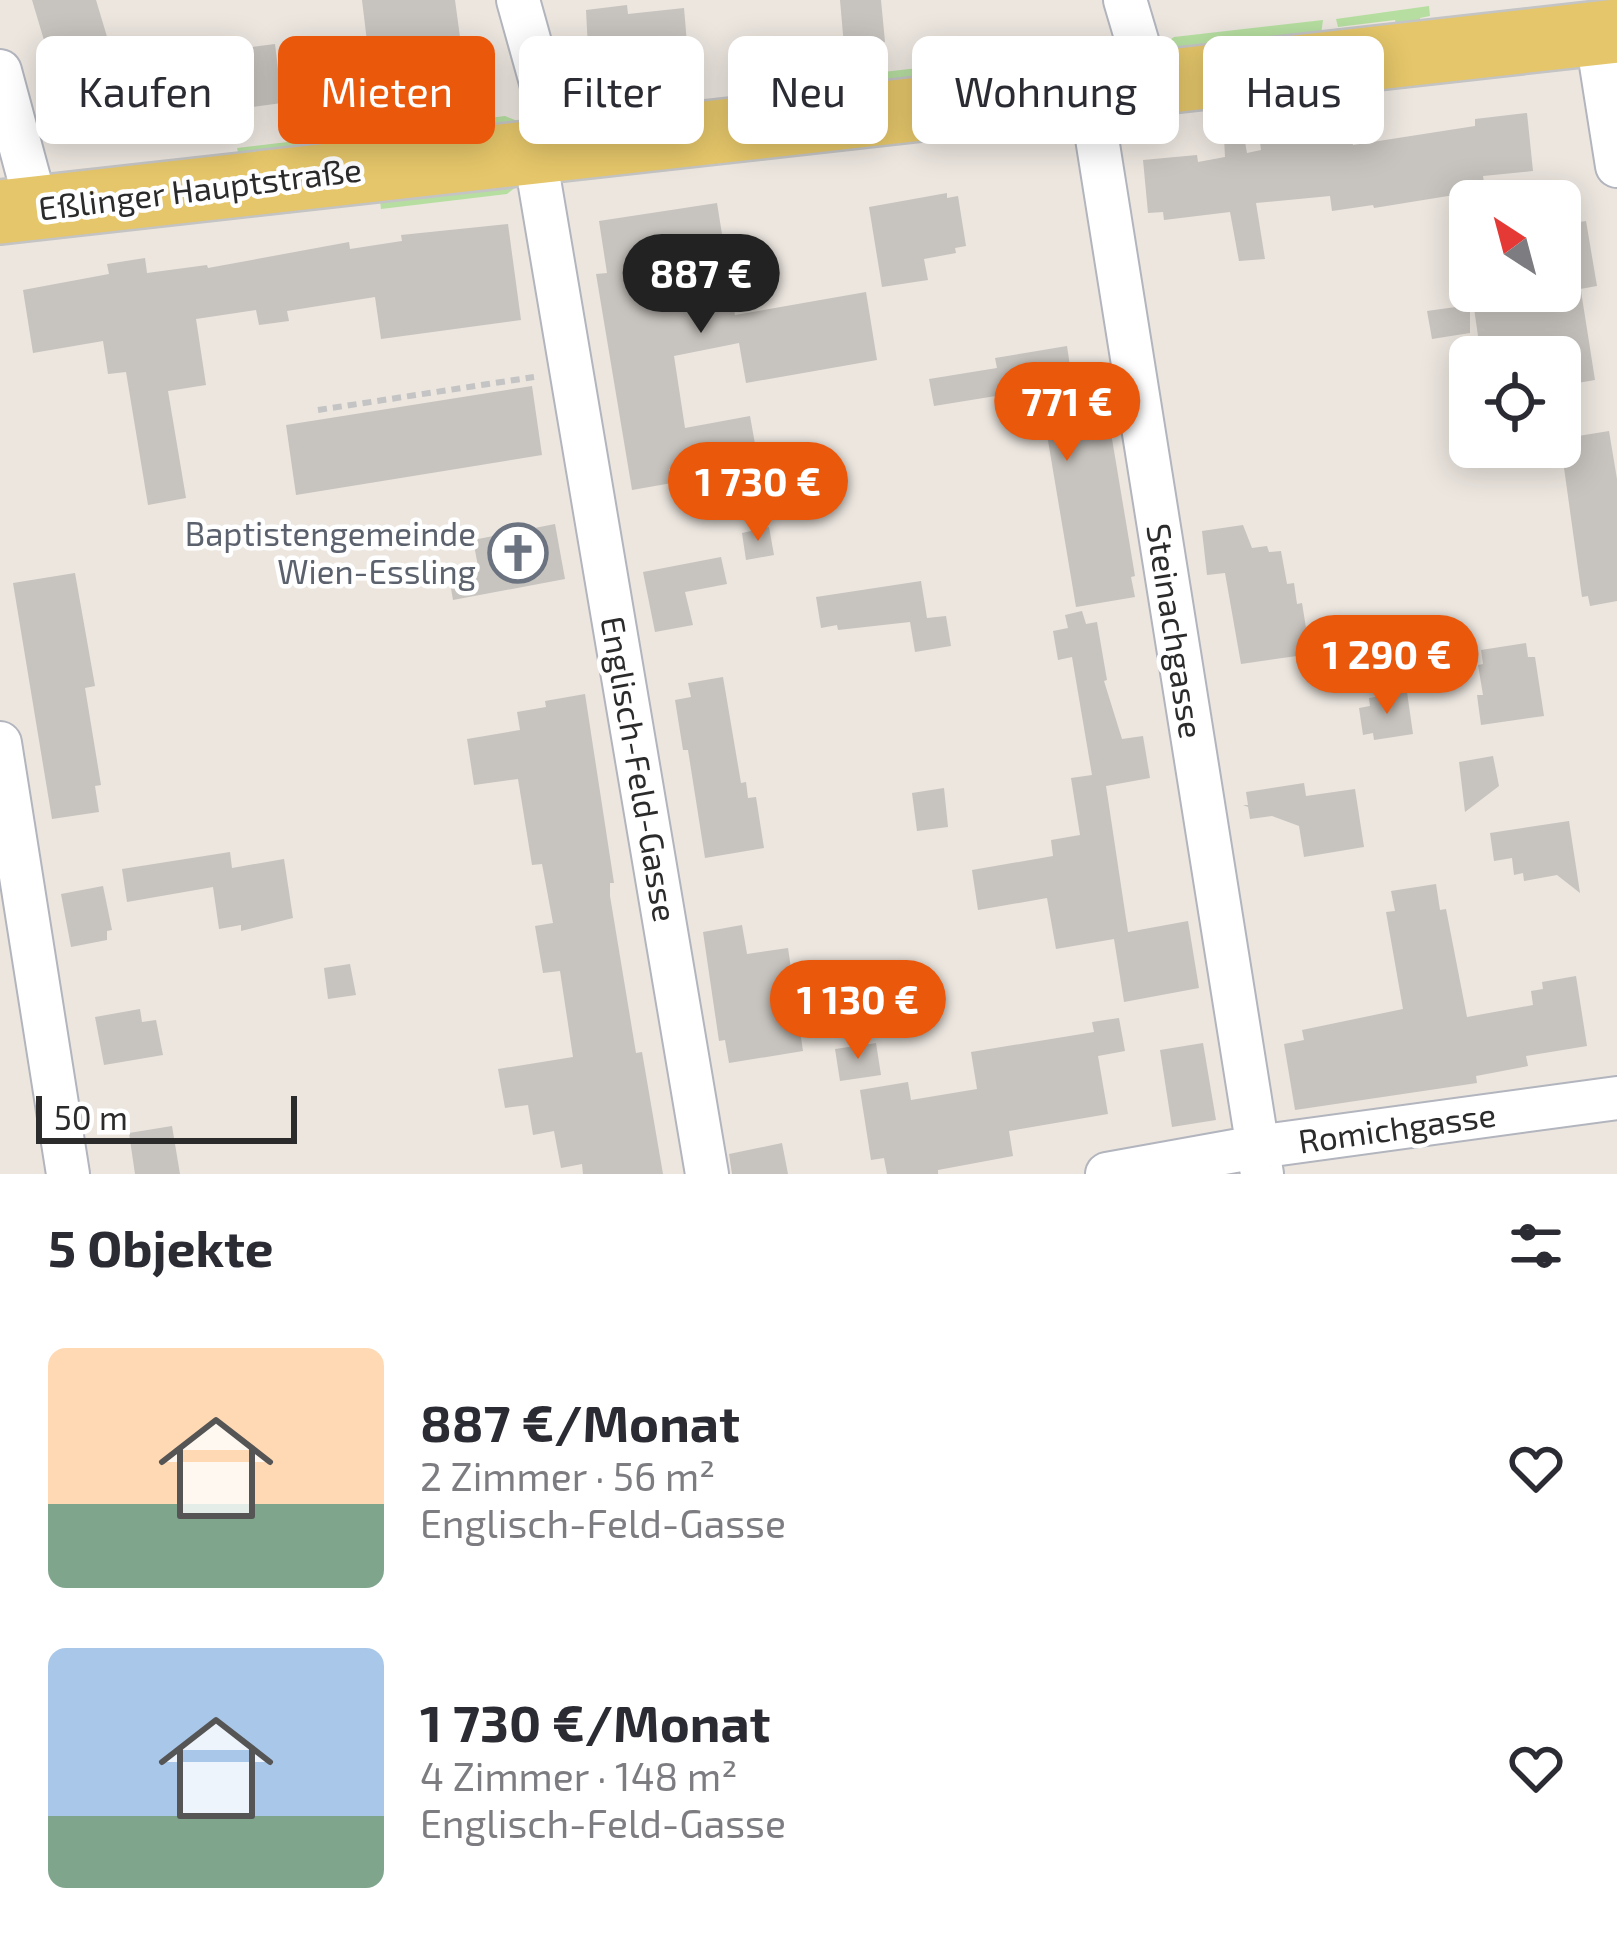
<!DOCTYPE html>
<html lang="de">
<head>
<meta charset="utf-8">
<style>
  :root { --surface:#fff; --page:#f2f2f3; --text:#2b2b33; --muted:#7c7c81; --accent:#ea580c }
  body { margin:0; font-family:"Exo 2",sans-serif; background:var(--page); color:var(--text); height:100vh; display:flex; flex-direction:column; font-size:45px; white-space:nowrap }
  * { box-sizing:border-box; margin:0 }
  p { font-size:39px; color:var(--muted) }
  .icon { flex:none; width:66px; height:66px; fill:none; stroke:currentColor; stroke-width:2; stroke-linecap:round; stroke-linejoin:round }
  .map { position:relative; height:1174px; overflow:hidden }
  .sheet { display:flex; flex-direction:column; background:var(--surface); flex:1 }
  .sheet>* { flex:none }
  .banner { position:absolute; left:36px; top:36px; width:1545px; height:108px; display:flex; gap:24px }
  .needle { width:78px; rotate:324deg }
  .fabs { position:absolute; left:1449px; top:180px; display:grid; gap:24px }
  .fabs a { display:grid; place-items:center; width:132px; height:132px; border-radius:18px; background:var(--surface); box-shadow:0 6px 30px #0003; font-size:60px }
  .scale { position:absolute; left:36px; bottom:30px; width:261px; box-sizing:border-box; padding-left:12px; border:6px solid #2b2b2b; border-top:0; font-size:33px; line-height:42px; white-space:nowrap; color:#2b2b2b; -webkit-text-stroke:9px #fff; paint-order:stroke }
  .price { position:absolute; translate:-50% -102px; padding:0 27px; border-radius:42px; background:var(--accent); color:#fff; font-size:39px; line-height:78px; filter:drop-shadow(0 3px 6px #0008) }
  .price::after { content:''; position:absolute; left:50%; top:72px; width:36px; height:27px; margin-left:-18px; background:inherit; clip-path:polygon(0 0,100% 0,50% 100%) }
  .price.current { background:#222; color:#fff }
  ul { padding:0; list-style:none }
  li { display:flex; align-items:center; gap:36px; height:300px; padding:0 48px }
  li span { display:grid; place-items:center; flex:none; width:336px; height:240px; border-radius:18px; color:#555 }
  li>.icon { margin-inline-start:auto }
  span .icon { width:144px; height:144px; fill:#fffc; stroke-width:1 }
  li b { font-size:51px }
  h2 { display:flex; justify-content:space-between; align-items:center; height:144px; padding:0 48px; font-size:51px }
  .chip { padding:0 42px; border-radius:18px; background:var(--surface); box-shadow:0 6px 30px #0003; font-size:42px; line-height:108px }
  .chip.current { background:var(--accent); color:#fff }
  .map>svg:first-child { display:block }
  .green { fill:#b6dea0 }
  .building { fill:#c7c3be }
  .lines { fill:none; stroke-linecap:round; stroke-linejoin:round }
  .minor-casing { stroke:#b2b5bd; stroke-width:46 }
  .primary-casing { stroke:#c4c4c4; stroke-width:68 }
  .path { stroke:#c4c4c4; stroke-width:6; stroke-dasharray:9 6; stroke-linecap:butt }
  .minor { stroke:#fff; stroke-width:42 }
  .primary { stroke:#e5c66a; stroke-width:63 }
  .labels { text-anchor:middle; stroke-width:9; stroke-linejoin:round; paint-order:stroke }
  .street-label { font-size:33px; fill:#2b2b2b; stroke:#fff }
  .worship-label { font-size:33px; fill:#5b616d; stroke:#fff; text-anchor:end }
</style>
</head>
<body>
<div class="map">
<svg width="1617" height="1174" viewBox="0 0 1617 1174">
  <rect width="100%" height="100%" fill="#ece6df"/>
  <path class="green" d="M 1429,6 L 1430,16 L 1420,18 L 1421,28 L 1398,32 L 1395,20 L 1338,27 L 1336,19 Z
    M 1323,20 L 1320,42 L 1295,45 L 1294,34 L 1214,43 L 1214,54 L 1177,56 L 1161,46 L 1174,37 Z
    M 1075,49 L 1076,58 L 1002,68 L 1003,78 L 981,81 L 984,59 Z
    M 962,63 L 958,72 L 896,79 L 897,91 L 877,92 L 875,82 L 848,84 L 848,76 Z
    M 505,116 L 520,122 L 239,157 L 237,148 Z
    M 511,182 L 517,186 L 507,194 L 381,209 L 380,201 Z"/>
  <path class="building" d="M 32,0 L 96,0 L 111,50 L 52,67 Z
    M 362,0 L 455,0 L 466,82 L 373,91 Z
    M 840,0 L 881,0 L 885,42 L 844,46 Z
    M 627,5 L 628,14 L 684,8 L 688,55 L 589,68 L 586,10 Z
    M 275,44 L 282,103 L 230,110 L 223,51 Z
    M 1527,113 L 1533,171 L 1483,176 L 1485,190 L 1374,208 L 1373,205 L 1332,211 L 1330,196 L 1256,203 L 1265,259 L 1239,261 L 1230,212 L 1164,220 L 1163,212 L 1148,213 L 1143,160 L 1197,155 L 1198,162 L 1225,157 L 1224,138 L 1244,136 L 1247,153 L 1261,150 L 1260,142 L 1315,136 L 1315,143 L 1351,137 L 1353,145 L 1475,126 L 1475,119 Z
    M 947,193 L 947,198 L 958,196 L 966,246 L 955,248 L 956,253 L 924,259 L 928,280 L 882,287 L 869,207 Z
    M 717,203 L 735,315 L 866,292 L 877,360 L 746,383 L 739,343 L 674,356 L 685,428 L 750,416 L 757,455 L 669,469 L 672,483 L 632,490 L 596,274 L 607,273 L 599,221 Z
    M 1586,221 L 1597,286 L 1569,291 L 1581,291 L 1595,380 L 1560,386 L 1560,357 L 1524,357 L 1524,350 L 1481,357 L 1474,308 L 1545,298 L 1543,291 L 1560,291 L 1560,225 Z
    M 508,224 L 521,320 L 381,339 L 375,297 L 287,311 L 289,321 L 259,325 L 256,310 L 196,319 L 206,385 L 168,391 L 186,498 L 148,505 L 126,372 L 108,374 L 103,341 L 33,353 L 23,290 L 109,274 L 107,264 L 145,258 L 147,273 L 207,265 L 208,268 L 349,242 L 350,249 L 402,241 L 401,235 Z
    M 1470,305 L 1470,333 L 1432,339 L 1427,311 Z
    M 1067,346 L 1074,393 L 1095,389 L 1098,404 L 1106,403 L 1135,576 L 1131,577 L 1135,597 L 1076,607 L 1041,399 L 1003,405 L 1002,395 L 934,406 L 929,379 L 997,368 L 995,358 Z
    M 532,386 L 542,455 L 296,495 L 286,425 Z
    M 1609,431 L 1617,479 L 1617,601 L 1590,606 L 1588,596 L 1582,597 L 1560,439 Z
    M 555,524 L 565,579 L 453,600 L 448,571 L 478,566 L 473,540 Z
    M 1243,525 L 1252,548 L 1267,546 L 1269,552 L 1281,551 L 1287,584 L 1294,583 L 1297,604 L 1302,603 L 1307,634 L 1301,635 L 1304,655 L 1241,664 L 1225,573 L 1207,575 L 1202,531 Z
    M 769,527 L 774,555 L 746,560 L 742,533 Z
    M 721,557 L 727,584 L 685,592 L 693,625 L 655,632 L 643,572 Z
    M 75,573 L 95,686 L 85,688 L 101,785 L 95,786 L 99,812 L 52,819 L 13,583 Z
    M 921,581 L 927,618 L 946,616 L 951,646 L 915,652 L 910,622 L 838,630 L 837,625 L 821,628 L 816,597 Z
    M 1082,611 L 1086,624 L 1097,622 L 1107,680 L 1104,681 L 1122,739 L 1143,736 L 1150,778 L 1106,786 L 1128,932 L 1188,921 L 1199,988 L 1124,1002 L 1114,939 L 1056,949 L 1047,898 L 978,910 L 972,870 L 1053,856 L 1051,840 L 1080,835 L 1071,778 L 1092,775 L 1072,657 L 1058,660 L 1053,631 L 1068,628 L 1065,615 Z
    M 1526,643 L 1528,657 L 1535,657 L 1544,716 L 1481,725 L 1477,695 L 1483,695 L 1478,665 L 1483,664 L 1481,650 Z
    M 723,677 L 741,783 L 746,782 L 748,798 L 756,797 L 764,848 L 705,858 L 688,750 L 683,750 L 675,700 L 691,697 L 688,683 Z
    M 1407,692 L 1413,734 L 1374,740 L 1373,733 L 1363,735 L 1359,708 L 1370,706 L 1369,698 Z
    M 585,694 L 614,883 L 610,883 L 610,896 L 636,1053 L 642,1052 L 663,1174 L 583,1174 L 582,1164 L 561,1168 L 554,1131 L 533,1135 L 528,1105 L 505,1108 L 498,1069 L 573,1057 L 560,971 L 543,973 L 535,926 L 553,923 L 542,864 L 532,865 L 518,779 L 474,785 L 467,739 L 520,730 L 517,712 L 546,707 L 545,701 Z
    M 1493,756 L 1499,786 L 1465,812 L 1459,762 Z
    M 1304,783 L 1306,796 L 1355,789 L 1364,847 L 1304,857 L 1299,826 L 1272,816 L 1250,819 L 1248,807 L 1243,805 L 1248,805 L 1246,792 Z
    M 944,788 L 948,827 L 917,831 L 912,793 Z
    M 1569,821 L 1580,893 L 1557,875 L 1524,881 L 1523,873 L 1514,875 L 1512,858 L 1494,861 L 1490,833 Z
    M 230,852 L 232,868 L 284,859 L 293,918 L 241,931 L 241,925 L 219,929 L 213,887 L 127,902 L 122,869 Z
    M 1436,884 L 1440,910 L 1446,909 L 1467,1017 L 1533,1005 L 1531,991 L 1543,989 L 1542,982 L 1576,976 L 1587,1046 L 1526,1056 L 1528,1066 L 1476,1076 L 1477,1083 L 1295,1110 L 1284,1044 L 1304,1040 L 1302,1030 L 1403,1009 L 1386,912 L 1395,911 L 1391,891 Z
    M 103,886 L 112,930 L 107,931 L 107,940 L 71,947 L 61,894 Z
    M 742,925 L 747,954 L 788,948 L 803,1051 L 729,1063 L 725,1040 L 719,1041 L 703,932 Z
    M 350,964 L 356,995 L 328,999 L 324,968 Z
    M 140,1009 L 142,1022 L 156,1020 L 163,1055 L 104,1065 L 95,1017 Z
    M 1119,1018 L 1125,1051 L 1098,1056 L 1108,1114 L 1009,1131 L 1013,1156 L 938,1170 L 938,1174 L 887,1174 L 884,1158 L 871,1160 L 860,1090 L 908,1082 L 911,1100 L 977,1089 L 971,1052 L 1094,1032 L 1092,1022 Z
    M 876,1043 L 881,1075 L 840,1081 L 835,1049 Z
    M 1203,1043 L 1216,1120 L 1172,1127 L 1160,1050 Z
    M 172,1126 L 180,1174 L 135,1174 L 129,1133 Z
    M 782,1143 L 788,1174 L 732,1174 L 729,1154 Z"/>
  <g class="lines">
    <defs>
      <path id="minor" d="M 518,0 L 559,147
        M 1125,0 L 1149,81
        M 1596,33 L 1617,166
        M 0,71 L 37,208
        M 1089,88 L 1262,1174
        M 534,150 L 707,1174
        M 0,743 L 68,1174
        M 1107,1174 L 1257,1147 L 1617,1098"/>
      <path id="primary" d="M 0,212 L 1617,31"/>
    </defs>
    <use href="#minor" class="minor-casing"/>
    <use href="#primary" class="primary-casing"/>
    <path class="path" d="M 318,410 L 534,377"/>
    <use href="#minor" class="minor"/>
    <use href="#primary" class="primary"/>
  </g>
  <defs>
    <symbol id="church-ring" viewBox="-11 -11 22 22"><circle r="9.5" fill="#fff" stroke="#6b7280" stroke-width="1.5"/><path d="M-1.2-6h2.4v3.5h3.3v2.4h-3.3V6h-2.4V-.1h-3.3v-2.4h3.3Z" fill="#6b7280"/></symbol>
  </defs>
  <g fill-rule="evenodd">
    <use href="#church-ring" x="485" y="520" width="66" height="66"/>
  </g>
  <g class="labels">
    <g class="street-label">
      <text transform="translate(200 189) rotate(-7)" y="12">Eßlinger Hauptstraße</text>
      <text transform="translate(1175 631) rotate(81)" y="12">Steinachgasse</text>
      <text transform="translate(639 769) rotate(80)" y="12">Englisch-Feld-Gasse</text>
      <text transform="translate(1397 1128) rotate(-8)" y="12">Romichgasse</text>
    </g>
    <g class="worship-label">
      <text x="476" y="546">Baptistengemeinde<tspan x="476" dy="38">Wien-Essling</tspan></text>
    </g>
  </g>
</svg>
<div class="fabs">
<a><svg class="needle" viewBox="-14 -14 28 28"><path d="M0-13l5 13h-10z" fill="#e53935"/><path d="M0 13l5-13h-10z" fill="#7c7c81"/></svg></a>
<a><svg class="icon" aria-label="locate" viewBox="0 0 24 24"><circle cx="12" cy="12" r="6"/><path d="M12 2v4M12 18v4M2 12h4M18 12h4"/></svg></a>
</div>
<div class="scale">50 m</div>
<b class="price current" style="left:701px;top:336px">887 €</b>
<b class="price" style="left:1067px;top:464px">771 €</b>
<b class="price" style="left:758px;top:544px">1 730 €</b>
<b class="price" style="left:1387px;top:717px">1 290 €</b>
<b class="price" style="left:858px;top:1062px">1 130 €</b>
<div class="banner">
<a class="chip">Kaufen</a>
<a class="chip current">Mieten</a>
<a class="chip">Filter</a>
<a class="chip">Neu</a>
<a class="chip">Wohnung</a>
<a class="chip">Haus</a>
</div>
</div>
<section class="sheet">
<h2>5 Objekte<svg class="icon" aria-label="filters" viewBox="0 0 24 24"><path d="M4 7h16M4 17h16"/><circle cx="9" cy="7" r="2"/><circle cx="15" cy="17" r="2"/></svg></h2>
<ul>
<li><span style="background:linear-gradient(#ffd9b3 65%,#7fa58c 0)"><svg class="icon" aria-label="home" viewBox="0 0 24 24"><path d="M3 11l9-7 9 7M6 9v11h12V9"/></svg></span><div><b>887 €/Monat</b><p>2 Zimmer · 56 m²</p><p>Englisch-Feld-Gasse</p></div><svg class="icon" aria-label="heart" viewBox="0 0 24 24"><path d="M12 20l-8-8c-3-5 5-10 8-4 3-6 11-1 8 4z"/></svg></li>
<li><span style="background:linear-gradient(#a9c7e8 70%,#7fa58c 0)"><svg class="icon" aria-label="home" viewBox="0 0 24 24"><path d="M3 11l9-7 9 7M6 9v11h12V9"/></svg></span><div><b>1 730 €/Monat</b><p>4 Zimmer · 148 m²</p><p>Englisch-Feld-Gasse</p></div><svg class="icon" aria-label="heart" viewBox="0 0 24 24"><path d="M12 20l-8-8c-3-5 5-10 8-4 3-6 11-1 8 4z"/></svg></li>
</ul>
</section>
</body>
</html>
